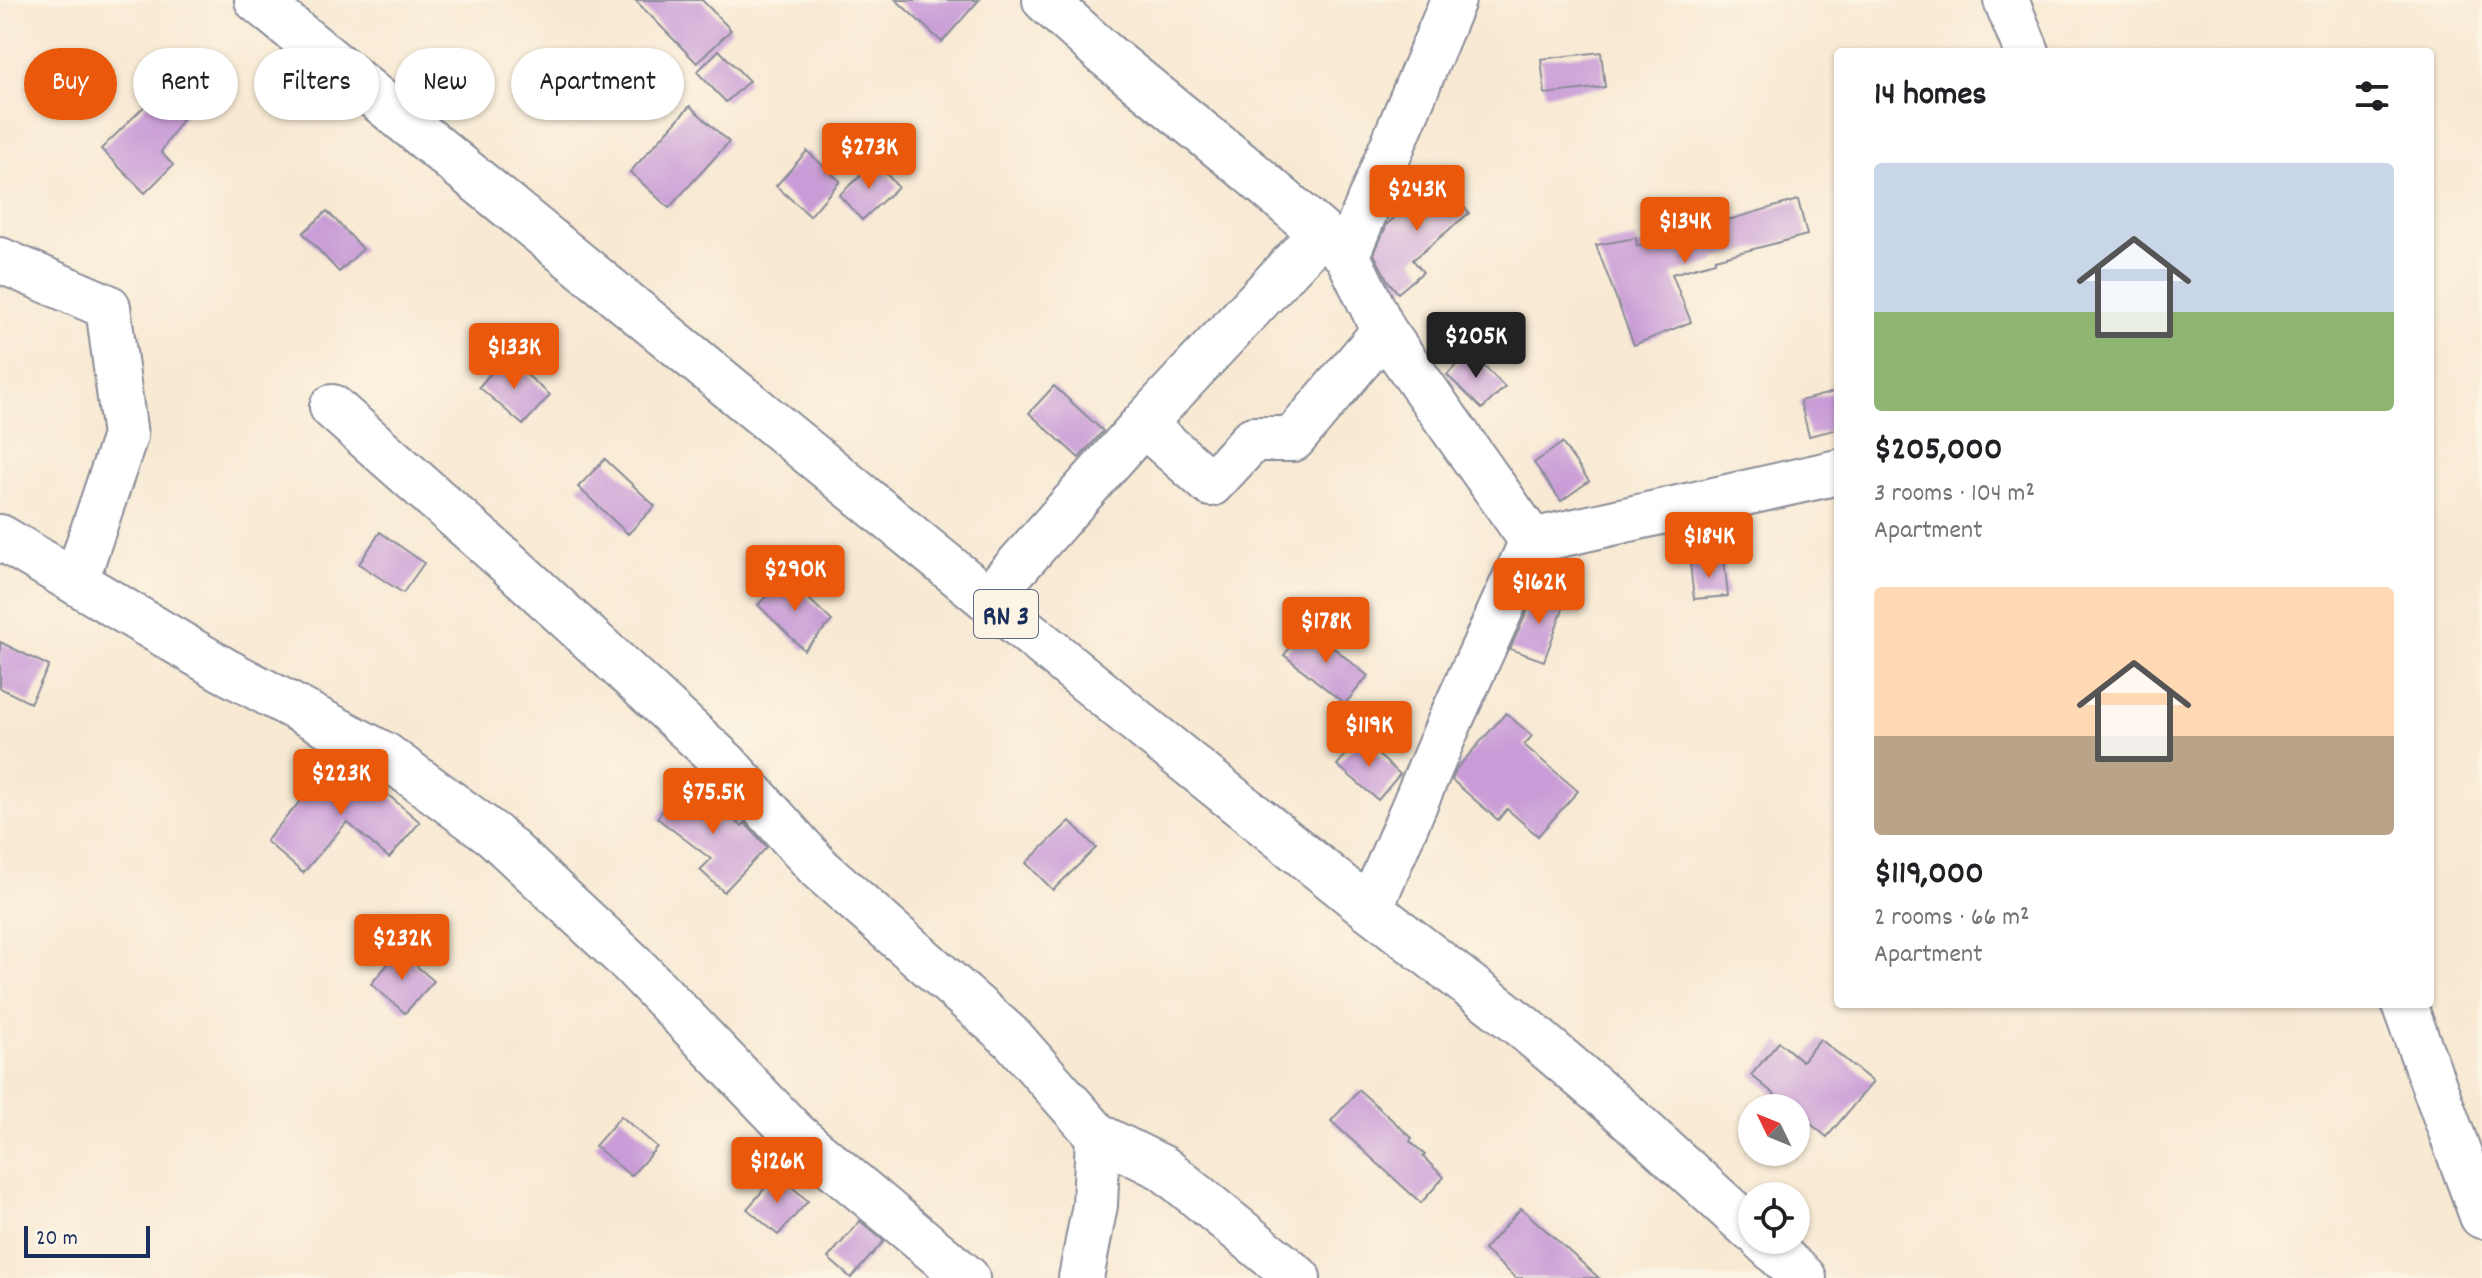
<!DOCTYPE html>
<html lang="en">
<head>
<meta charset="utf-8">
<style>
  :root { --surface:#fff; --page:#f2f2f2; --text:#202124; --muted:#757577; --accent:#ea580c }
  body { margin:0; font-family:Dekko,sans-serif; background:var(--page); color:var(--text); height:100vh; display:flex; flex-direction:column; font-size:30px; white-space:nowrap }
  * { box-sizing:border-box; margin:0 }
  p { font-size:26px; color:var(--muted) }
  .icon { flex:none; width:44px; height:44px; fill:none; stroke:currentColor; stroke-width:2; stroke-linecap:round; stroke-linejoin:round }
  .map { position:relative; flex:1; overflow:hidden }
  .panel { position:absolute; left:1834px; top:48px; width:600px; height:960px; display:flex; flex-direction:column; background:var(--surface); border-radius:8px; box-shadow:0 2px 6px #0004 }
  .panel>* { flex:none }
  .top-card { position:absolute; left:24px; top:48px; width:760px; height:72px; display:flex; gap:16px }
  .needle { width:52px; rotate:313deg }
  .buttons { position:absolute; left:1738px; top:1094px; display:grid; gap:16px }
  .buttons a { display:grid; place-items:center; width:72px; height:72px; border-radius:50%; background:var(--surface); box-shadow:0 2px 6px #0004; font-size:40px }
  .scale { position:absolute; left:24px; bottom:20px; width:126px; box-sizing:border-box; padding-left:8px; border:4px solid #1b2f5e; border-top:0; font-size:22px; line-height:28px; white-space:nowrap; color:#1b2f5e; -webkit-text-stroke:6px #fcf5e5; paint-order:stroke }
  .price { position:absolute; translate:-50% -68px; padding:0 18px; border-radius:8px; background:var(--accent); color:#fff; font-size:26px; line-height:52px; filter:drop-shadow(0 2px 4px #0008) }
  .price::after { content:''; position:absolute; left:50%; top:48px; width:24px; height:18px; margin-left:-12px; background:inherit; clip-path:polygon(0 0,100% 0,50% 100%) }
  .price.current { background:#222; color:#fff }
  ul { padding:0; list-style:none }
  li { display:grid; align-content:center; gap:16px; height:424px; padding:0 40px }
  li span { display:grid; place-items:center; height:248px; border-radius:8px; color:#555 }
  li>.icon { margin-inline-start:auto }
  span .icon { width:144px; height:144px; fill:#fffc; stroke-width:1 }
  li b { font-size:34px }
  h2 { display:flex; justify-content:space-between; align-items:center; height:96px; padding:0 40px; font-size:34px }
  .chip { padding:0 28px; border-radius:36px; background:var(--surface); box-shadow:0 2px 6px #0004; font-size:28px; line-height:72px }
  .chip.current { background:var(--accent); color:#fff }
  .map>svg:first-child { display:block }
  .building { fill:#c99cd7 }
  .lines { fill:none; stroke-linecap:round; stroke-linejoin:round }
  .minor-casing { stroke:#8a8c98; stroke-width:48 }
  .secondary-casing { stroke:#8a8c98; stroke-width:48 }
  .trunk-casing { stroke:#8a8c98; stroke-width:48 }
  .minor { stroke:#fff; stroke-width:44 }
  .secondary { stroke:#fff; stroke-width:44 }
  .trunk { stroke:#fff; stroke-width:44 }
  .labels { text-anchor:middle; stroke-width:6; stroke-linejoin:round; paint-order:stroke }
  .shield { fill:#fcf5e5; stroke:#5e6a86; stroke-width:2 }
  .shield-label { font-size:28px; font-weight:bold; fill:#1b2f5e }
</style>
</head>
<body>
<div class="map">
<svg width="2482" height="1278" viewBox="0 0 2482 1278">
  <rect width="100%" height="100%" fill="#fcf5e5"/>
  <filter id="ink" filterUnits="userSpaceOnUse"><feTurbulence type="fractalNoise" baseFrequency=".0125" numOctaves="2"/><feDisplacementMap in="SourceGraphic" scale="16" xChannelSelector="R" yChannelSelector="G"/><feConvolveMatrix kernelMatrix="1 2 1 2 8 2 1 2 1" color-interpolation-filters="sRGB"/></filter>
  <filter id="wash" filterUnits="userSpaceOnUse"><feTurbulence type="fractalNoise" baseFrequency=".006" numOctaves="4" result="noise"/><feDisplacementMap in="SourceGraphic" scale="32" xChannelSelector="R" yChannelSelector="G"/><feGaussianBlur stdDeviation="1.8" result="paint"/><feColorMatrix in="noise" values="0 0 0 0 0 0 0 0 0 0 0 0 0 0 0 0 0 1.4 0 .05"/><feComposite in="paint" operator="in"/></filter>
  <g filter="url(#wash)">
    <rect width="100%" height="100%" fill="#f8e9d3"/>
    <g id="blocks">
      <path class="building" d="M 635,0 L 702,0 L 731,30 L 697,63 Z
        M 896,0 L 979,0 L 942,42 Z
        M 719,50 L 749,81 L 726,102 L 697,72 Z
        M 1601,52 L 1605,87 L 1545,94 L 1541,59 Z
        M 155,62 L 200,91 L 161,152 L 173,165 L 145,193 L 101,149 L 152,99 L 137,89 Z
        M 690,106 L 729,142 L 669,208 L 630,172 Z
        M 807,151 L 840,181 L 810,216 L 776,186 Z
        M 876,162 L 898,187 L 862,220 L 839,195 Z
        M 1440,178 L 1469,213 L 1413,260 L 1423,272 L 1398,293 L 1388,281 L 1374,254 L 1387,224 Z
        M 1798,200 L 1807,235 L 1715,259 L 1715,262 L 1672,274 L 1691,322 L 1634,345 L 1596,245 L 1636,238 L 1637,246 Z
        M 327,211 L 363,249 L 339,272 L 303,233 Z
        M 1469,351 L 1505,387 L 1482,409 L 1447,375 Z
        M 505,356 L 550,395 L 523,425 L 479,387 Z
        M 1054,386 L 1103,431 L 1079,458 L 1029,413 Z
        M 1838,391 L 1838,429 L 1809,436 L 1800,401 Z
        M 1562,443 L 1589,481 L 1561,501 L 1534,463 Z
        M 605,459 L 655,506 L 628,534 L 578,487 Z
        M 380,532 L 424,563 L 403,593 L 359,564 Z
        M 1724,560 L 1728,596 L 1694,599 L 1690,564 Z
        M 785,576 L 832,621 L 804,650 L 758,605 Z
        M 1537,590 L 1566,600 L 1544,661 L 1510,649 Z
        M 1307,626 L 1368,676 L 1345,704 L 1284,655 Z
        M 0,642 L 49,666 L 30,703 L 0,688 Z
        M 1506,713 L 1532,736 L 1524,745 L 1578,791 L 1538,836 L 1507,809 L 1498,820 L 1452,780 L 1457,768 Z
        M 1360,739 L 1400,774 L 1378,800 L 1337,765 Z
        M 337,758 L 359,770 L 420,822 L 389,858 L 347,822 L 303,873 L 266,841 Z
        M 683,783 L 742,826 L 745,823 L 767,847 L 724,892 L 700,870 L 711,859 L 657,818 Z
        M 1070,821 L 1096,848 L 1053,890 L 1026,863 Z
        M 399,951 L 434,981 L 405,1013 L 371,984 Z
        M 1820,1039 L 1873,1082 L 1827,1137 L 1796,1112 L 1796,1108 L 1791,1108 L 1751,1075 L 1779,1042 L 1802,1061 Z
        M 1359,1090 L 1412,1138 L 1410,1141 L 1425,1155 L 1423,1157 L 1444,1177 L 1421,1203 L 1331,1121 Z
        M 621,1116 L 657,1147 L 631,1176 L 595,1146 Z
        M 777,1174 L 808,1201 L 778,1235 L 747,1209 Z
        M 1521,1208 L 1599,1278 L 1516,1278 L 1484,1250 Z
        M 860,1221 L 884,1241 L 851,1278 L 828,1258 Z"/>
    </g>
  </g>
  <g filter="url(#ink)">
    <use href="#blocks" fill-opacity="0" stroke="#8a8c98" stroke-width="2"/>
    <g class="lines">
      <defs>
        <path id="minor" d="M 1045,0 L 1105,54 L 1248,170 L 1347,255 L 1384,331 L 1293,439 L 1253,439 L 1211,484 L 1143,424
          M 1347,255 L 1453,0
          M 0,260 L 108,307 L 125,436 L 76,581
          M 332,407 L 507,562 L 726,764 L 820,869 L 1013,1039 L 1098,1136 L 1095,1205 L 1081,1278
          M 0,537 L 224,670 L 385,755 L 494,835 L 632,964 L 796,1135 L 967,1278
          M 1532,541 L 1838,472
          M 988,599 L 1143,424 L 1321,233
          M 1370,909 L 1451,719 L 1532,541 L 1384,331
          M 1098,1136 L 1163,1168 L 1298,1278"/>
        <path id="secondary" d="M 2006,0 L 2027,52
          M 2404,1004 L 2482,1216"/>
        <path id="trunk" d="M 257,0 L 1146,729 L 1370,909 L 1523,1027 L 1625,1114 L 1752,1230
          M 1763,1240 L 1804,1278"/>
      </defs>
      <use href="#minor" class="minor-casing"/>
      <use href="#secondary" class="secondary-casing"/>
      <use href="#trunk" class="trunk-casing"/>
      <use href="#minor" class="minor"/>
      <use href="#secondary" class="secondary"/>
      <use href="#trunk" class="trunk"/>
    </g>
  </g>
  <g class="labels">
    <rect class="shield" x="974" y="590" width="64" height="48" rx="6"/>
    <g class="shield-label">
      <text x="1006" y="624">RN 3</text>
    </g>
  </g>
</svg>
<div class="buttons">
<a><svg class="needle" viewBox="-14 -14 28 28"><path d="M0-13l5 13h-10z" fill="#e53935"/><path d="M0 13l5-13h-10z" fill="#757577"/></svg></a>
<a><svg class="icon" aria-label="locate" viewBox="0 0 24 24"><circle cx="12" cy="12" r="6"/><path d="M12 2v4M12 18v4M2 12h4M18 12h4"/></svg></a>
</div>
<div class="scale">20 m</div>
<b class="price" style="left:869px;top:191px">$273K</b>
<b class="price" style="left:1417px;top:233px">$243K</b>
<b class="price" style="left:1685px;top:265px">$134K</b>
<b class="price current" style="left:1476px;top:380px">$205K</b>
<b class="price" style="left:514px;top:391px">$133K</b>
<b class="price" style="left:1709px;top:580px">$184K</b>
<b class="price" style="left:795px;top:613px">$290K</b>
<b class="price" style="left:1539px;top:626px">$162K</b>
<b class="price" style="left:1326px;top:665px">$178K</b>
<b class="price" style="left:1369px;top:769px">$119K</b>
<b class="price" style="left:341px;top:817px">$223K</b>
<b class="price" style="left:713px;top:836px">$75.5K</b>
<b class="price" style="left:402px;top:982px">$232K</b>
<b class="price" style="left:777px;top:1205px">$126K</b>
<div class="top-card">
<a class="chip current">Buy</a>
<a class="chip">Rent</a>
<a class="chip">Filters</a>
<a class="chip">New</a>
<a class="chip">Apartment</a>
</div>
<section class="panel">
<h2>14 homes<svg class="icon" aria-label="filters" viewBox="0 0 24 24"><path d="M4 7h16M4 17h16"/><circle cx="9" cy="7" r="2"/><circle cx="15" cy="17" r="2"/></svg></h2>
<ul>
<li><span style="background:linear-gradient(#c9d6e8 60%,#8fb573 0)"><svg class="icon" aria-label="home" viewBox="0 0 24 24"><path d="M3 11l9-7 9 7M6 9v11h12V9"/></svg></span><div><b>$205,000</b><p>3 rooms · 104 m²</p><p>Apartment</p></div></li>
<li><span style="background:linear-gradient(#ffd9b3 60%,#b9a48a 0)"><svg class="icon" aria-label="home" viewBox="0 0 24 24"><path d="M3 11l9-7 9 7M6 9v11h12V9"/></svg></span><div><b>$119,000</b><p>2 rooms · 66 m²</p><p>Apartment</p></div></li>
</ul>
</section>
</div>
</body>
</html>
